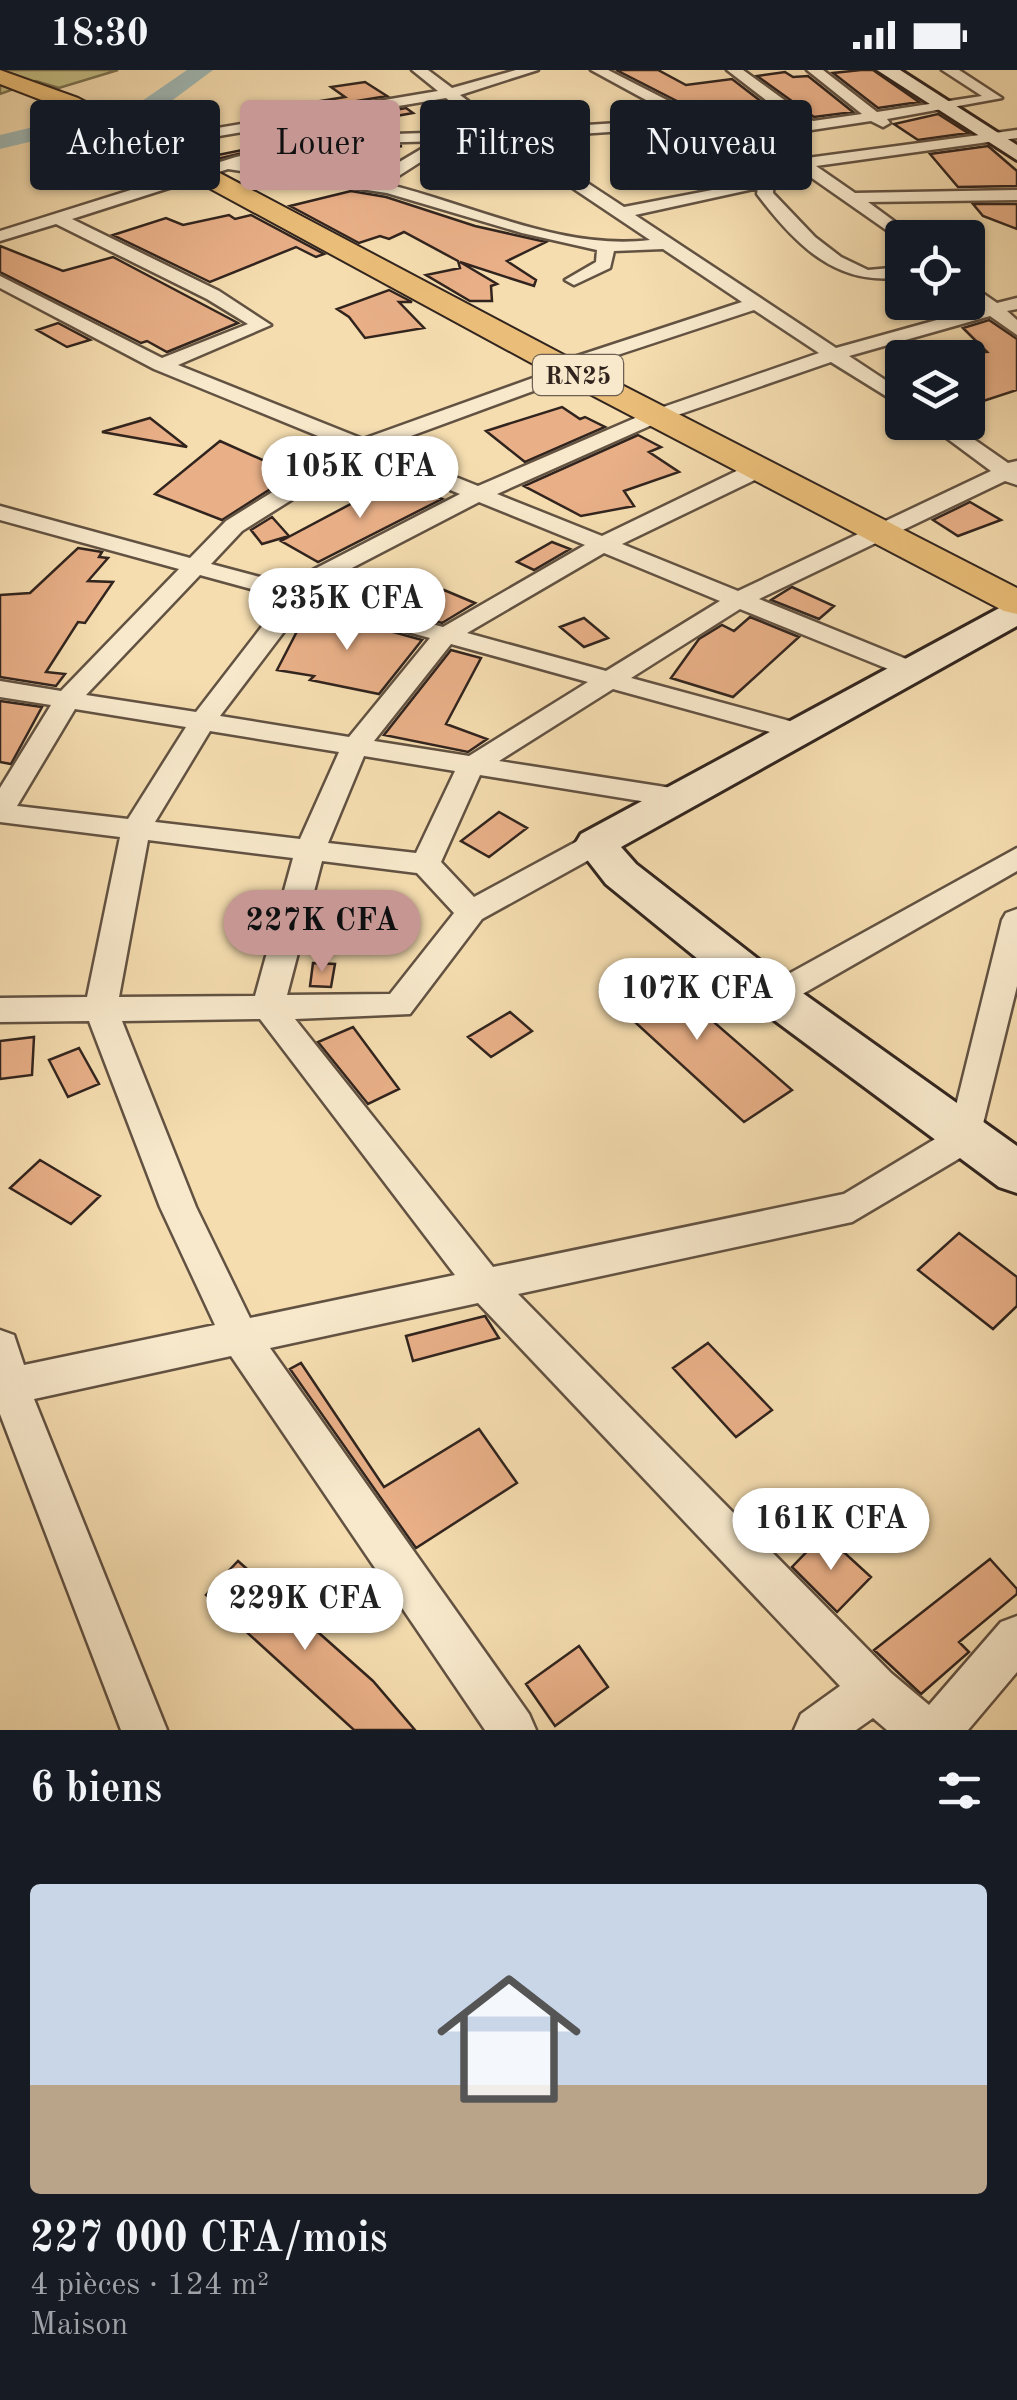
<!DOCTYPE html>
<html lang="fr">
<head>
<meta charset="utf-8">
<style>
  :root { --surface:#171b24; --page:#20242c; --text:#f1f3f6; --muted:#9ea1a6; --accent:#c59692 }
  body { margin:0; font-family:"Old Standard TT",serif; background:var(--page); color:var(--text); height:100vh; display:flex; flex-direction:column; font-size:38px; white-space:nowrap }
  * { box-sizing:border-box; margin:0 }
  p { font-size:32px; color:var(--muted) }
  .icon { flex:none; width:55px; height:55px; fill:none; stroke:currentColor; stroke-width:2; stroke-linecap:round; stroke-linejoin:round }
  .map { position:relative; height:1660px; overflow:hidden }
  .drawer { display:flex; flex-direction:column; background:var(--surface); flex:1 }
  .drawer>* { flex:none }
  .hud { position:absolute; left:30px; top:30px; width:958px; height:90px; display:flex; gap:20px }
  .controls { position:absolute; left:885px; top:150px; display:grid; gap:20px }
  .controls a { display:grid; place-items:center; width:100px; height:100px; border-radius:10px; background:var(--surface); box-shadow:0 2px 8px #0004; font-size:50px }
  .price { position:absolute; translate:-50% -85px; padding:0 22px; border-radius:35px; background:#fff; color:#222; font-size:32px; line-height:65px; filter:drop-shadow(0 2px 5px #0008) }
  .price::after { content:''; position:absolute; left:50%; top:60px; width:30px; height:22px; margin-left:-15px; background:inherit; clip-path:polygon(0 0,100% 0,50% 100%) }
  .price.current { background:var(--accent); color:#111 }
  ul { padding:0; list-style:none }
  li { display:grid; align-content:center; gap:20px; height:530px; padding:0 30px }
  li span { display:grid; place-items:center; height:310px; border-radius:10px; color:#555 }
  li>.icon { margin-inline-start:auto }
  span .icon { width:180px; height:180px; fill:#fffc; stroke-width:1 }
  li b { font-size:42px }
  h2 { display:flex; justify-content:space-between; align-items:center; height:120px; padding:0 30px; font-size:42px }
  .pill { padding:0 35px; border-radius:10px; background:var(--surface); box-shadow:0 2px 8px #0004; font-size:35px; line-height:90px }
  .pill.current { background:var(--accent); color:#111 }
  .status { display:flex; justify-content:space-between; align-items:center; height:70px; padding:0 50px; background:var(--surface); direction:ltr }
  .status svg { height:28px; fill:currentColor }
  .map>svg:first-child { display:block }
  .green { fill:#c4bf86; stroke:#7a7252; stroke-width:2.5 }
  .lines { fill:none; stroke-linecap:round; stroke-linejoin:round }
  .river { fill:#a0b9b6; fill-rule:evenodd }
  .building { fill:#e9b088; stroke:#31241e; stroke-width:2.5 }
  .street-casing { stroke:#625242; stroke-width:5 }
  .secondary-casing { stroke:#31241e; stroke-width:6 }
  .primary-casing { stroke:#31241e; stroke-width:4 }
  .street { fill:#f8e9cc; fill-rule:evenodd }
  .secondary { fill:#f8e9cc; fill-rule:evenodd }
  .primary { fill:#eabe78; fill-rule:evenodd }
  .labels { text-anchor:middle; stroke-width:10; stroke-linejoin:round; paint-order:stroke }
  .shield { fill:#f8e9cc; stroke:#6d5f52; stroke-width:2.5 }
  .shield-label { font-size:25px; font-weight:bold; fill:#31241e }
</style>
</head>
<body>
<div class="status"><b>18:30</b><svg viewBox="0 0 49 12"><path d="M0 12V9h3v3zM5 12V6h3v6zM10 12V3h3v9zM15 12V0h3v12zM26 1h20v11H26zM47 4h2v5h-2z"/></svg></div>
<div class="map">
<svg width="1017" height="1660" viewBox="0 0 1017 1660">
  <rect width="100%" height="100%" fill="#f5ddb0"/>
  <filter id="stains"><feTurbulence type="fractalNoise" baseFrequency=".002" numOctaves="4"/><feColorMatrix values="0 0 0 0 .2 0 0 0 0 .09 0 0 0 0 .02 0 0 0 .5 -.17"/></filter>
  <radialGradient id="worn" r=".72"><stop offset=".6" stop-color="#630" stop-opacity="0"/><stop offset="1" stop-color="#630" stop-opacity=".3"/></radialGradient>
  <path class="green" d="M 0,0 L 118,0 L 59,18 L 36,11 L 0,24 Z"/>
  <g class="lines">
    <path class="river" d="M 187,0 L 213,0 L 158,41 L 0,79 L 0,65 L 142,31 Z"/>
  </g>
  <path class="building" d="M 616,0 L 658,0 L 686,15 L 732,9 L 788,52 L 724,62 L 710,53 L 706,46 Z
    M 861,0 L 873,0 L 919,32 L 878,38 L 833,3 Z
    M 785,2 L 793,7 L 808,6 L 853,42 L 814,47 L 757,6 Z
    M 365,12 L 387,26 L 297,41 L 290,36 L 345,27 L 331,17 Z
    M 406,38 L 413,43 L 385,48 L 393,60 L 330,62 L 213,90 L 203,88 L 312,66 L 297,57 Z
    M 938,44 L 968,63 L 918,70 L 894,54 Z
    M 402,76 L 312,99 L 265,93 L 331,78 Z
    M 988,76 L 1017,101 L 1017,116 L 958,117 L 930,84 Z
    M 351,121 L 386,127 L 475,156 L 546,172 L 507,191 L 536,210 L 534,216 L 460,192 L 497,214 L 491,216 L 492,231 L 470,231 L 426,205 L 460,198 L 458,191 L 404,162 L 389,169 L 380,166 L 359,173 L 290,136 Z
    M 973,134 L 1017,134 L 1017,159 L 983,146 Z
    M 229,145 L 235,149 L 251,145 L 324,184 L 316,187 L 296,177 L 210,212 L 113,165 L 166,148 L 183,155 Z
    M 0,176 L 63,201 L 113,187 L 238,253 L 167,282 L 147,271 L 141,273 L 0,202 Z
    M 389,220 L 412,232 L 399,232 L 424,258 L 365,268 L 349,247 L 337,239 Z
    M 989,250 L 1017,269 L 1017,320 L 968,336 L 968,283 L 987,282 L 963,258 Z
    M 58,253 L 90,270 L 67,277 L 37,260 Z
    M 562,337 L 580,349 L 585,347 L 605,357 L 525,392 L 486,361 Z
    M 150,348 L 187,377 L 102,362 Z
    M 638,365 L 661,377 L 649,382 L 679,402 L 624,421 L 634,436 L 581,446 L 524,416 Z
    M 220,371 L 294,404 L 222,450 L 155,424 Z
    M 394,411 L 442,429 L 318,492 L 281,471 Z
    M 970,432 L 1001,450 L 958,466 L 933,450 Z
    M 272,447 L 289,466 L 262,474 L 251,460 Z
    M 552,472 L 570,479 L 534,500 L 517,492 Z
    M 78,478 L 102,482 L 99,487 L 108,488 L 88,511 L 113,512 L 85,553 L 78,552 L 46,602 L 65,604 L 56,616 L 0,607 L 0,525 L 30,523 Z
    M 792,517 L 834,536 L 819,549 L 771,530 Z
    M 444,520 L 475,533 L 442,553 L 378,535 L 398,522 L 424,533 Z
    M 307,542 L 350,554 L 354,551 L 422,570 L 379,624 L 310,610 L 314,606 L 277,600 Z
    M 750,547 L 799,567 L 733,627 L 671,608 L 699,569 L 722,555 L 734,561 Z
    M 584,548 L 608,568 L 584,577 L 560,557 Z
    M 451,580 L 481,588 L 446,654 L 487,669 L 468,682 L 384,665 Z
    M 0,631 L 42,637 L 11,694 L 0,692 Z
    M 499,742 L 527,758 L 489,787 L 461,771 Z
    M 313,893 L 335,894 L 331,917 L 310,916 Z
    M 647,894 L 792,1020 L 744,1052 L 600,920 Z
    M 510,942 L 532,961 L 491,987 L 468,967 Z
    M 353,957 L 399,1019 L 368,1034 L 318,972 Z
    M 34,967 L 32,1005 L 0,1009 L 0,971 Z
    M 79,978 L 99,1014 L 68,1027 L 49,990 Z
    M 40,1090 L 100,1126 L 71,1154 L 10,1118 Z
    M 959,1163 L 1017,1207 L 1017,1236 L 993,1259 L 918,1200 Z
    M 485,1246 L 499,1268 L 413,1291 L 406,1266 Z
    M 708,1273 L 772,1340 L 736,1367 L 673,1298 Z
    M 301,1293 L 384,1417 L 479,1359 L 517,1413 L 416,1478 L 290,1299 Z
    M 824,1464 L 871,1507 L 837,1542 L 792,1497 Z
    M 990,1489 L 1017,1519 L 1017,1524 L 959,1572 L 969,1582 L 921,1624 L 874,1580 Z
    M 238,1491 L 373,1611 L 415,1660 L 354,1660 L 206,1525 Z
    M 579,1576 L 608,1617 L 555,1656 L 526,1614 Z"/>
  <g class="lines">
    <defs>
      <path id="street" d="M 412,0 L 428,0 L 452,18 L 516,0 L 538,0 L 460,25 L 507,60 L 681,49 L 591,0 L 608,0 L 704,49 L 706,52 L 699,56 L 519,68 L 624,137 L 774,108 L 773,123 L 815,167 L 841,187 L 868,200 L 902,197 L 902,207 C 836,217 795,174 757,124 L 758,118 L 635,145 L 836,278 L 980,238 L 968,227 L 968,213 L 997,233 L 1017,228 L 1017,239 L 1007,241 L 1017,250 L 1017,265 L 990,246 L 849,286 L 902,321 L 902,336 L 831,292 L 663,350 L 497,424 L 602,466 L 751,394 L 767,394 L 770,399 L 767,404 L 622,474 L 738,521 L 991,401 L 925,352 L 949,352 L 1008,393 L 1017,391 L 1017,415 L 1005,411 L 759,529 L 921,595 L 925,600 L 921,605 L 903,605 L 740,539 L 631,608 L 808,656 L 812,662 L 808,668 L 799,670 L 613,619 L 499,691 L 678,719 L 688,722 L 692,728 L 688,734 L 678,737 L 480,705 L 441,792 L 474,827 L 585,767 L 605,767 L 609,774 L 605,781 L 482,849 L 410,944 L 295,949 L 493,1197 L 844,1124 L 950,1060 L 1002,850 L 1006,843 L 1017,839 L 1017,916 L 977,1078 L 852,1152 L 518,1224 L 891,1603 L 929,1635 L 1001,1552 L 1017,1546 L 1017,1602 L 968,1660 L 887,1660 L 873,1648 L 856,1660 L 794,1660 L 801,1644 L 840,1616 L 478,1233 L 270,1278 L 529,1644 L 536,1660 L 485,1660 L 231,1286 L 34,1329 L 167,1660 L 121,1660 L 0,1344 L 0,1260 L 14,1265 L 24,1295 L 215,1255 L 160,1137 L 89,951 L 0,952 L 0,928 L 87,927 L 120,767 L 0,752 L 0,718 L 51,635 L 0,627 L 0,611 L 61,621 L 179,499 L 0,450 L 0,436 L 190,488 L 226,451 L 345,377 L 154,299 L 0,218 L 0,206 L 162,288 L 248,254 L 207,229 L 56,154 L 0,171 L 0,161 L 236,87 L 331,66 L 489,61 L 446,28 L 195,70 L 152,82 L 144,77 L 194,62 L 438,21 ZM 501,70 L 650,170 C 562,181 471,134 386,114 L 433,84 L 460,75 L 462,71 ZM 442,71 L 423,78 L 369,110 L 243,94 L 331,74 ZM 228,99 L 387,123 L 522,163 L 597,180 L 596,192 L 565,210 L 574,215 L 610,198 L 614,181 L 663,179 L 742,232 L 556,293 L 555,300 L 363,369 L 178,295 L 271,255 L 219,221 L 72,149 ZM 754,240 L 819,283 L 649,342 L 478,416 L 381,377 L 577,305 L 578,298 ZM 363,385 L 460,424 L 303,505 L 294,516 L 211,494 L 242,461 ZM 479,432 L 585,475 L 443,557 L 314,522 L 319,515 ZM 604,483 L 720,531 L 606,601 L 467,563 ZM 200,505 L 284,528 L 196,642 L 86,625 ZM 305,534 L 430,568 L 349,667 L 220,646 ZM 451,574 L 588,612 L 469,686 L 374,671 ZM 75,639 L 186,657 L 128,749 L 17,736 ZM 210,661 L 339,682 L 300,769 L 155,752 ZM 364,686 L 455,701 L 416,783 L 328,773 ZM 148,770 L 293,788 L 255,926 L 119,927 ZM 322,791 L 417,803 L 454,843 L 390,924 L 287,925 ZM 260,949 L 455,1205 L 250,1248 L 196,1137 L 122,951 Z
        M 727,0 L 743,0 L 813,51 L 862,44 L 807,0 L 823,0 L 877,42 L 982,26 L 942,0 L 959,0 L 1002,28 L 887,49 L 890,53 L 883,57 L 871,51 L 719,74 L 712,70 L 714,67 L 797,54 Z
        M 1017,60 L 1017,68 L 816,96 L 855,123 L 1017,120 L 1017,130 L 868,132 L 917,168 L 902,168 L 902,171 L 799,99 L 755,105 L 747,100 L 755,95 Z
        M 1017,778 L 1017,801 L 785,934 L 774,938 L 763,934 L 758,926 L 763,918 Z"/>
      <path id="secondary" d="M 877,0 L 900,0 L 1017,75 L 1017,90 Z
        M 1017,532 L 1017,556 L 621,777 L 636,794 L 790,914 L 1017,1076 L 1017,1123 L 999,1117 L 758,938 L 606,814 L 575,774 L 581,764 L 1005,535 Z"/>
      <path id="primary" d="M 0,0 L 78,28 L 581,294 L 1017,518 L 1017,544 L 1004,541 L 559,308 L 62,38 L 0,14 Z"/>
    </defs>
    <use href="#street" class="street-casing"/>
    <use href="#secondary" class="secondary-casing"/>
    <use href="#primary" class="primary-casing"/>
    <use href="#street" class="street"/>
    <use href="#secondary" class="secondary"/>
    <use href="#primary" class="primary"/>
  </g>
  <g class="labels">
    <rect class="shield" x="533" y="285" width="90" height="40" rx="8"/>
    <g class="shield-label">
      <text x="578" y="314">RN25</text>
    </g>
  </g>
  <rect width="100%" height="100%" filter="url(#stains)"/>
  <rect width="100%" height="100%" fill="url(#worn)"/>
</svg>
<div class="controls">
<a><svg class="icon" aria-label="locate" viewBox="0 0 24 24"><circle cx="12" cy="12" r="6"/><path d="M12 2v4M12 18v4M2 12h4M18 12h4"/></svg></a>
<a><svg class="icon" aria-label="layers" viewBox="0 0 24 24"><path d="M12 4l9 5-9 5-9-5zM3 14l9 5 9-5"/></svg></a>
</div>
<b class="price" style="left:360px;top:451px">105K CFA</b>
<b class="price" style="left:347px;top:583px">235K CFA</b>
<b class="price current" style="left:322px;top:905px">227K CFA</b>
<b class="price" style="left:697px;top:973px">107K CFA</b>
<b class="price" style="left:831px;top:1503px">161K CFA</b>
<b class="price" style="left:305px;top:1583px">229K CFA</b>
<div class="hud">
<a class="pill">Acheter</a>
<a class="pill current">Louer</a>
<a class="pill">Filtres</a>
<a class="pill">Nouveau</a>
</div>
</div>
<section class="drawer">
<h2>6 biens<svg class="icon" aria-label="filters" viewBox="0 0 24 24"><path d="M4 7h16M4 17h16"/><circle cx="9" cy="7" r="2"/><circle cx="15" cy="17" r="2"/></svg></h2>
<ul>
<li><span style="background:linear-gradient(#c9d6e8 65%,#b9a48a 0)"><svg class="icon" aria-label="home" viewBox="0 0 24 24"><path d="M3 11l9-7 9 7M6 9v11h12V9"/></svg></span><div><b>227 000 CFA/mois</b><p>4 pièces · 124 m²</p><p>Maison</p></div></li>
</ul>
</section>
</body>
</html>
